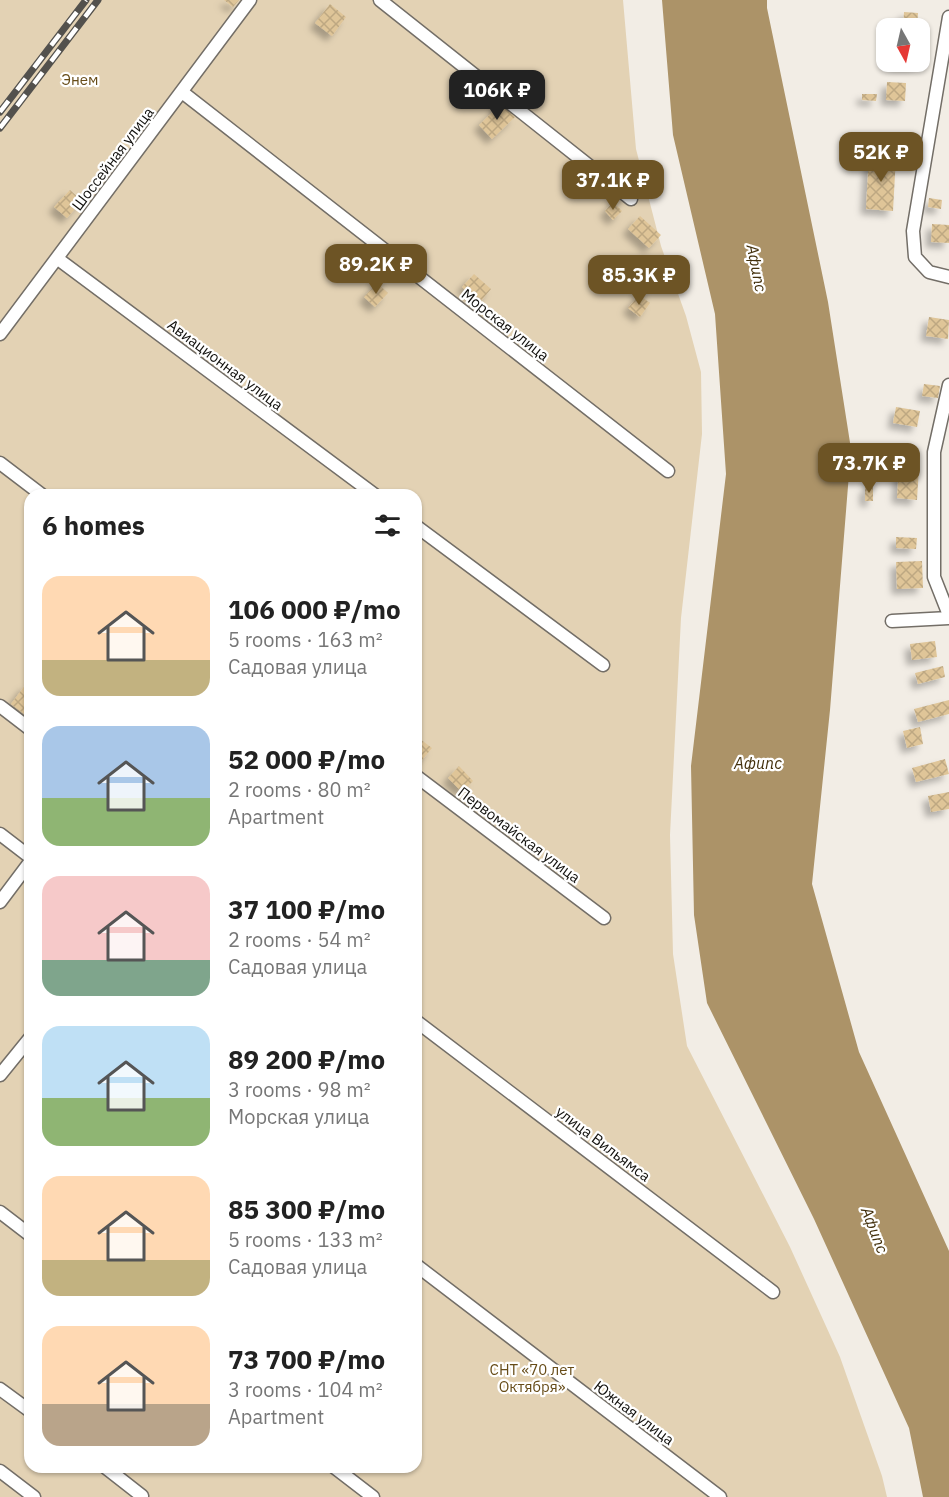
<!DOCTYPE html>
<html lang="en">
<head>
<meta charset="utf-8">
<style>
  :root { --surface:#fff; --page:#f6f6f6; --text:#222; --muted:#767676; --accent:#6d5425 }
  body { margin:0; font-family:"IBM Plex Sans",sans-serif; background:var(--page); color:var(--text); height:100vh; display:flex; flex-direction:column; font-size:22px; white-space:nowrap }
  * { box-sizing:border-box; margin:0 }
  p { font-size:20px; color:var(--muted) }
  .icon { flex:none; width:33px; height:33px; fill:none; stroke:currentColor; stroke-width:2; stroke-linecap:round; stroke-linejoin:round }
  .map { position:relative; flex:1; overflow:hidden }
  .panel { position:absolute; left:24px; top:489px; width:398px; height:984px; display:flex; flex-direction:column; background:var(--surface); border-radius:18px; box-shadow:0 2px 4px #0004 }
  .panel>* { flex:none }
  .needle { width:39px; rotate:172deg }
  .tools { position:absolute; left:876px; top:18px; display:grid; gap:12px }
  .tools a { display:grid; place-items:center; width:54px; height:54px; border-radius:12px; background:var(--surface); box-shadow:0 2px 4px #0004; font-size:30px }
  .price { position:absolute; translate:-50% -51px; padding:0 14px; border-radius:12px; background:var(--accent); color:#fff; font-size:20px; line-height:39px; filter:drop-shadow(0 2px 3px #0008) }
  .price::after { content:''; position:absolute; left:50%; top:36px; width:18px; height:14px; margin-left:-9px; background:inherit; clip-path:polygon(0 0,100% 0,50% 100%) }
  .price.current { background:#222; color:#fff }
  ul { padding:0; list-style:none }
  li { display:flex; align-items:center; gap:18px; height:150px; padding:0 18px }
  li span { display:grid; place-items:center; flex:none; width:168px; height:120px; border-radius:18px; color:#555 }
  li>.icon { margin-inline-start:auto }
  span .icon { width:72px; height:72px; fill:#fffc; stroke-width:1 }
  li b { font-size:26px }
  h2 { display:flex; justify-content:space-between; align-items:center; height:72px; padding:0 18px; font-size:26px }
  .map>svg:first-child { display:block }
  .green { fill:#e3d2b4; fill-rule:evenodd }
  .water { fill:#ac9368 }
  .building { fill:url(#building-cross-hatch); filter:url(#shadow) }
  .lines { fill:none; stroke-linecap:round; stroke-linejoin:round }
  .street-casing { stroke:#736e67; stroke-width:15 }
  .street { stroke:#fff; stroke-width:12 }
  .rail-casing { stroke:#53514d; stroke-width:7 }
  .rail { stroke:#fff; stroke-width:4.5; stroke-dasharray:14; stroke-linecap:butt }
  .labels { text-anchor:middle; stroke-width:4.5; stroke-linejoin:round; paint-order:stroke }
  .park-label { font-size:15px; fill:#674c18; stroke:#fff }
  .street-label { font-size:15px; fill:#100f0c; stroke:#fff }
  .water-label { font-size:16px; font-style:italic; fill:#43300c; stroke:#fff }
</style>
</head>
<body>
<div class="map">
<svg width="949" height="1497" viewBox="0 0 949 1497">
  <defs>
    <pattern id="building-cross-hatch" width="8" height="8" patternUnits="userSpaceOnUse" patternTransform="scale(1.5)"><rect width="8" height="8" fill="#dfc598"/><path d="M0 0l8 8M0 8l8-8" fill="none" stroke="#bea882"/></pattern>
    <filter id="shadow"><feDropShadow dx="-5.5" dy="5.5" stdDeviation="3" flood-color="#0004"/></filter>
  </defs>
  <rect width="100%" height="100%" fill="#f2ede5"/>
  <path class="green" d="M 0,0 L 623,0 L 636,149 L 661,246 L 686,316 L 701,372 L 702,434 L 681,618 L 670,835 L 673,954 L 687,1046 L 790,1247 L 840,1357 L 882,1476 L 887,1497 L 0,1497 ZM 30,495 L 416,495 L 416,1467 L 30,1467 Z"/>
  <path class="water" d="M 662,0 L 767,0 L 767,8 L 828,302 L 851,449 L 830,710 L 812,884 L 859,1052 L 949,1251 L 949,1497 L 923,1497 L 909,1428 L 814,1219 L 707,1003 L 694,915 L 691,766 L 726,474 L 715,314 L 673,135 Z"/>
  <path class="building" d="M 224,0 L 239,0 L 233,7 Z
    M 330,4 L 346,17 L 332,36 L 315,23 Z
    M 904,12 L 918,13 L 917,28 L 903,27 Z
    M 896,62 L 917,62 L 917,65 L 896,65 Z
    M 887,82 L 906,83 L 905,101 L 886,100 Z
    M 862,94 L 877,94 L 876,101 L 862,100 Z
    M 502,103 L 515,117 L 492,139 L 479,125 Z
    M 869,155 L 896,156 L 893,211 L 866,209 Z
    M 70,190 L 82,201 L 67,218 L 54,207 Z
    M 929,198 L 942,200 L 941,209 L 928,207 Z
    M 613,202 L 622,211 L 613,220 L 605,211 Z
    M 640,216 L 661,235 L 649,248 L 628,229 Z
    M 932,224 L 949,225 L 949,243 L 931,242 Z
    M 474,274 L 491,289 L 480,302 L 462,287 Z
    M 377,283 L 388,293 L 375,307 L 364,297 Z
    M 639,295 L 650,303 L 640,317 L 628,308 Z
    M 929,317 L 949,320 L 948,339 L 926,336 Z
    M 924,384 L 940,386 L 938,398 L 922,396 Z
    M 896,407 L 920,411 L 917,427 L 893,423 Z
    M 880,447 L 895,447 L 895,457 L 880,457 Z
    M 899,465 L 919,467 L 917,500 L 897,498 Z
    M 865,487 L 873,487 L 873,501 L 865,501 Z
    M 896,537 L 917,538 L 916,549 L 896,548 Z
    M 922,561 L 923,588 L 897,589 L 896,562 Z
    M 935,641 L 937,657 L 912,660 L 910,644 Z
    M 943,666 L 945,677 L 918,684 L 915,673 Z
    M 26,684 L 30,687 L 30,711 L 27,716 L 11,704 Z
    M 949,700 L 949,714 L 918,722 L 914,709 Z
    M 920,727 L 923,744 L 907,748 L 903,731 Z
    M 416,736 L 432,748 L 418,765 L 416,763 Z
    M 945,759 L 949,774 L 916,782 L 912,768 Z
    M 459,766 L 473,781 L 462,792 L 448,778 Z
    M 949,792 L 949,809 L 931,812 L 928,796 Z"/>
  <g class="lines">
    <defs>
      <path id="street" d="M 380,0 L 631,199
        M 949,17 L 913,231 L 915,257 L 929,272 L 949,277
        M 182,92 L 668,471
        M 58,259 L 375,495
        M 0,334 L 250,0
        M 949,385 L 934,452 L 934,577 L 949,615
        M 0,463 L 42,495
        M 416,526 L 603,665
        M 892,621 L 949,618
        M 0,706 L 30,729
        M 416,776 L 604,918
        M 0,834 L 30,857
        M 0,902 L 30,862
        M 416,1021 L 773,1292
        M 0,1075 L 30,1038
        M 0,1212 L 30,1235
        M 416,1265 L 720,1497
        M 0,1389 L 30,1411
        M 105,1467 L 142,1496
        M 334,1467 L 373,1497
        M 0,1471 L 34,1497"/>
    </defs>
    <use href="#street" class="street-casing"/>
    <use href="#street" class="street"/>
    <defs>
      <path id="rail" d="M 0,112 L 86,0
        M 0,128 L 98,0"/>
    </defs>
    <use href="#rail" class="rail-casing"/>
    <use href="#rail" class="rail"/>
  </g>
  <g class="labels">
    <g class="park-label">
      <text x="80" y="85">Энем</text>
      <text x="532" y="1375">СНТ «70 лет<tspan x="532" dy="17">Октября»</tspan></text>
    </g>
    <g class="street-label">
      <text transform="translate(113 159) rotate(-53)" y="5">Шоссейная улица</text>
      <text transform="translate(505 325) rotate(38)" y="5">Морская улица</text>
      <text transform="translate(225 365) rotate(37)" y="5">Авиационная улица</text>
      <text transform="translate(519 835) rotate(37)" y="5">Первомайская улица</text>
      <text transform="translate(603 1144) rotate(37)" y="5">улица Вильямса</text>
      <text transform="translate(634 1413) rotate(37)" y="5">Южная улица</text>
    </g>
    <g class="water-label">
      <text transform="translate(757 268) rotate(79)" y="6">Афипс</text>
      <text x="758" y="769">Афипс</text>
      <text transform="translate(875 1230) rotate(69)" y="6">Афипс</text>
    </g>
  </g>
</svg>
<div class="tools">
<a><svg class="needle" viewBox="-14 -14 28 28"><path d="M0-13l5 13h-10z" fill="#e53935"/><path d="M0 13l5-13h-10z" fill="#767676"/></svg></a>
</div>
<b class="price current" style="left:497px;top:121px">106K ₽</b>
<b class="price" style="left:881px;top:183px">52K ₽</b>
<b class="price" style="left:613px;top:211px">37.1K ₽</b>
<b class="price" style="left:376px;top:295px">89.2K ₽</b>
<b class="price" style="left:639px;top:306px">85.3K ₽</b>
<b class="price" style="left:869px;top:494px">73.7K ₽</b>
<section class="panel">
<h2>6 homes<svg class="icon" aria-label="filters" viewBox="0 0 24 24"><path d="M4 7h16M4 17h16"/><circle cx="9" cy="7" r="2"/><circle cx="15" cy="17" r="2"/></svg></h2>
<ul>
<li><span style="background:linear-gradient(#ffd9b3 70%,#c2b280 0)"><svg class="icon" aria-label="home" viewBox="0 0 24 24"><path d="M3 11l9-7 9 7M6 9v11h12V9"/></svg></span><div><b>106 000 ₽/mo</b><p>5 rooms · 163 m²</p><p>Садовая улица</p></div></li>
<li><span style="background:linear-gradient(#a9c7e8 60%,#8fb573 0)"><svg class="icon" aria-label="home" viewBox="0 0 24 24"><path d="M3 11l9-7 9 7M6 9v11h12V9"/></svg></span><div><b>52 000 ₽/mo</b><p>2 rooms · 80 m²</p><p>Apartment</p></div></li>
<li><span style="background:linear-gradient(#f6c9c9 70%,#7fa58c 0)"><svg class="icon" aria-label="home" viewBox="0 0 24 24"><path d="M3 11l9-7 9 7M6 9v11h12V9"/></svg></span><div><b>37 100 ₽/mo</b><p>2 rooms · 54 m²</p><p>Садовая улица</p></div></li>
<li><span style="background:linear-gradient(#bfe0f5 60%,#8fb573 0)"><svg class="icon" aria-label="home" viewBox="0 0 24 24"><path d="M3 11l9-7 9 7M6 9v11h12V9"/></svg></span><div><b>89 200 ₽/mo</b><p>3 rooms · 98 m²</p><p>Морская улица</p></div></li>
<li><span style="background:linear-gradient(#ffd9b3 70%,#c2b280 0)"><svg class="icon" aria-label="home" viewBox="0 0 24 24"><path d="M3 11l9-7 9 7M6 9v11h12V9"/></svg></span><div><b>85 300 ₽/mo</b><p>5 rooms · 133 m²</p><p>Садовая улица</p></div></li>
<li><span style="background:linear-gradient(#ffd9b3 65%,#b9a48a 0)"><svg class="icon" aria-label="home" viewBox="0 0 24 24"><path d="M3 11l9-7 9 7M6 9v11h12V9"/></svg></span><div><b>73 700 ₽/mo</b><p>3 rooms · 104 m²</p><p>Apartment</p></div></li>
</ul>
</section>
</div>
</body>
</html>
